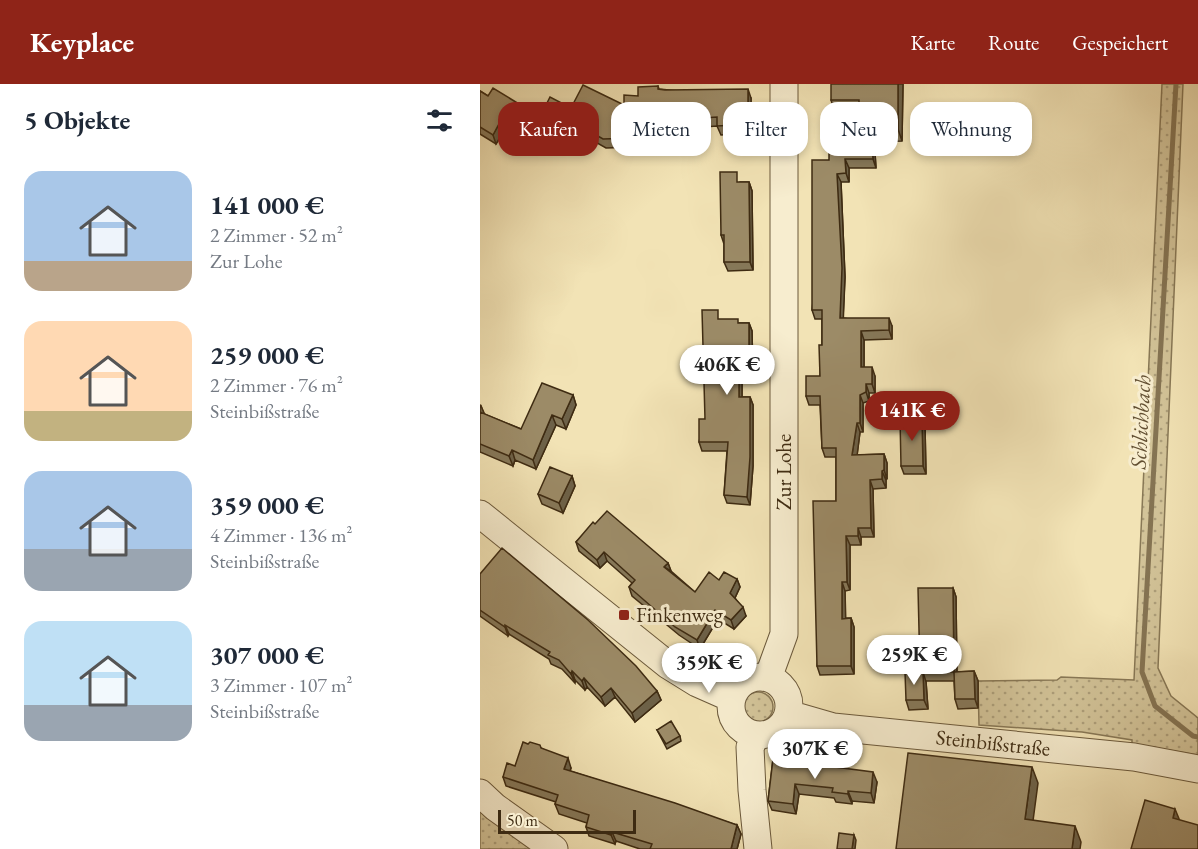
<!DOCTYPE html>
<html lang="de">
<head>
<meta charset="utf-8">
<style>
  :root { --surface:#fff; --page:#f6f6f7; --text:#1f2937; --muted:#747a83; --accent:#8f2418 }
  body { margin:0; font-family:"EB Garamond",serif; background:var(--page); color:var(--text); height:100vh; display:flex; flex-direction:column; font-size:22px; white-space:nowrap }
  * { box-sizing:border-box; margin:0 }
  p { font-size:20px; color:var(--muted) }
  .icon { flex:none; width:33px; height:33px; fill:none; stroke:currentColor; stroke-width:2; stroke-linecap:round; stroke-linejoin:round }
  .map { position:relative; flex:1; overflow:hidden }
  .side { display:flex; flex-direction:column; background:var(--surface); width:480px }
  .side>* { flex:none }
  .hud { position:absolute; left:18px; top:18px; width:570px; height:54px; display:flex; gap:12px }
  .scale { position:absolute; left:18px; bottom:15px; width:138px; box-sizing:border-box; padding-left:6px; border:3px solid #3e2b12; border-top:0; font-size:16px; line-height:21px; white-space:nowrap; color:#3e2b12; -webkit-text-stroke:4px #f7edcf; paint-order:stroke }
  .price { position:absolute; translate:-50% -51px; padding:0 14px; border-radius:21px; background:#fff; color:#222; font-size:20px; line-height:39px; filter:drop-shadow(0 2px 3px #0008) }
  .price::after { content:''; position:absolute; left:50%; top:36px; width:18px; height:14px; margin-left:-9px; background:inherit; clip-path:polygon(0 0,100% 0,50% 100%) }
  .price.active { background:var(--accent); color:#fff }
  ul { padding:0; list-style:none }
  li { display:flex; align-items:center; gap:18px; height:150px; padding:0 24px }
  li span { display:grid; place-items:center; flex:none; width:168px; height:120px; border-radius:18px; color:#555 }
  li>.icon { margin-inline-start:auto }
  span .icon { width:72px; height:72px; fill:#fffc; stroke-width:1 }
  li b { font-size:26px }
  h2 { display:flex; justify-content:space-between; align-items:center; height:72px; padding:0 24px; font-size:26px }
  .tag { padding:0 21px; border-radius:18px; background:var(--surface); box-shadow:0 3px 9px #0003; font-size:21px; line-height:54px }
  .tag.active { background:var(--accent); color:#fff }
  header { display:flex; align-items:center; gap:36px; box-sizing:border-box; height:84px; padding:0 30px; background:var(--accent); color:#fff }
  header strong { font-size:28px }
  nav { display:flex; gap:33px; margin-inline-start:auto; font-size:21px }
  main { display:flex; flex:1; min-height:0 }
  .map>svg:first-child { display:block }
  .grass { fill:url(#grass-dots); stroke:#887856; stroke-width:1.5 }
  .lines { fill:none; stroke-linecap:round; stroke-linejoin:round }
  .stream { stroke:#857453; stroke-width:5 }
  .minor-casing { stroke:#6b593b; stroke-width:29 }
  .minor { stroke:#f7edcf; stroke-width:27 }
  .wall { fill:#867859; stroke:#3e2b12; stroke-width:1.5 }
  .shaded-wall { fill:#6d6148; stroke:#3e2b12; stroke-width:1.5 }
  .building { fill:#9c8b67; stroke:#3e2b12; stroke-width:1.5 }
  .poi-dot { fill:#8f2418; stroke:#f7edcf; stroke-width:2 }
  .labels { text-anchor:middle; stroke-width:6; stroke-linejoin:round; paint-order:stroke }
  .street-label { font-size:21px; fill:#3e2b12; stroke:#f7edcf }
  .poi-label { font-size:21px; fill:#3e2b12; stroke:#f7edcf; text-anchor:start }
  .water-label { font-size:22px; font-style:italic; fill:#624f32; stroke:#f7edcf }
</style>
</head>
<body>
<header>
<strong>Keyplace</strong>
<nav><a>Karte</a><a>Route</a><a>Gespeichert</a></nav>
</header>
<main>
<section class="side">
<h2>5 Objekte<svg class="icon" aria-label="filters" viewBox="0 0 24 24"><path d="M4 7h16M4 17h16"/><circle cx="9" cy="7" r="2"/><circle cx="15" cy="17" r="2"/></svg></h2>
<ul>
<li><span style="background:linear-gradient(#a9c7e8 75%,#b9a48a 0)"><svg class="icon" aria-label="home" viewBox="0 0 24 24"><path d="M3 11l9-7 9 7M6 9v11h12V9"/></svg></span><div><b>141 000 €</b><p>2 Zimmer · 52 m²</p><p>Zur Lohe</p></div></li>
<li><span style="background:linear-gradient(#ffd9b3 75%,#c2b280 0)"><svg class="icon" aria-label="home" viewBox="0 0 24 24"><path d="M3 11l9-7 9 7M6 9v11h12V9"/></svg></span><div><b>259 000 €</b><p>2 Zimmer · 76 m²</p><p>Steinbißstraße</p></div></li>
<li><span style="background:linear-gradient(#a9c7e8 65%,#9aa5b1 0)"><svg class="icon" aria-label="home" viewBox="0 0 24 24"><path d="M3 11l9-7 9 7M6 9v11h12V9"/></svg></span><div><b>359 000 €</b><p>4 Zimmer · 136 m²</p><p>Steinbißstraße</p></div></li>
<li><span style="background:linear-gradient(#bfe0f5 70%,#9aa5b1 0)"><svg class="icon" aria-label="home" viewBox="0 0 24 24"><path d="M3 11l9-7 9 7M6 9v11h12V9"/></svg></span><div><b>307 000 €</b><p>3 Zimmer · 107 m²</p><p>Steinbißstraße</p></div></li>
</ul>
</section>
<div class="map">
<svg width="718" height="765" viewBox="0 0 718 765">
  <defs>
    <pattern id="grass-dots" width="8" height="8" patternUnits="userSpaceOnUse" patternTransform="scale(1.5)"><rect width="8" height="8" fill="#d3c499"/><path d="M2 2h.1M6 6h.1" fill="none" stroke="#ad9f7b" stroke-width="1.8" stroke-linecap="round"/></pattern>
  </defs>
  <rect width="100%" height="100%" fill="#f2e3b5"/>
  <filter id="stains"><feTurbulence type="fractalNoise" baseFrequency=".00333" numOctaves="4"/><feColorMatrix values="0 0 0 0 .2 0 0 0 0 .09 0 0 0 0 .02 0 0 0 .5 -.17"/></filter>
  <radialGradient id="worn" r=".72"><stop offset=".6" stop-color="#630" stop-opacity="0"/><stop offset="1" stop-color="#630" stop-opacity=".3"/></radialGradient>
  <path class="grass" d="M 682,0 L 703,0 L 678,584 L 691,612 L 718,634 L 718,671 L 652,660 L 652,656 L 602,648 L 499,641 L 498,597 L 577,596 L 581,593 L 654,596 Z
    M263 623a15 15 0 1 1 30 0a15 15 0 1 1-30 0Z
    M 0,715 L 63,765 L 0,765 Z"/>
  <g class="lines">
    <path class="stream" d="M 696,0 L 662,588 L 675,622 L 713,652 L 718,653"/>
    <defs>
      <path id="minor" d="M 0,430 L 188,581 L 217,599 L 251,614
        M251 622a29 29 0 1 1 58 0a29 29 0 1 1-58 0Z
        M 288,594 L 304,550 L 304,0
        M 308,630 L 353,643 L 654,673 L 718,685
        M 276,652 L 270,663 L 272,706 L 278,765
        M 0,709 L 15,723 L 74,765"/>
    </defs>
    <use href="#minor" class="minor-casing"/>
    <use href="#minor" class="minor"/>
  </g>
  <path class="wall" d="M 423,0 L 422,57 L 395,58 L 391,45 L 391,37 L 383,37 L 380,29 L 355,29 L 351,16 Z
    M 178,2 L 179,5 L 271,14 L 271,42 L 257,42 L 257,50 L 241,51 L 237,42 L 210,44 L 210,52 L 196,52 L 197,56 L 155,56 L 155,63 L 126,64 L 91,44 L 81,64 L 39,43 L 33,52 L 24,47 L 16,60 L 0,50 L 0,7 L 8,12 L 60,33 L 91,24 L 144,21 L 158,12 Z
    M 392,60 L 395,69 L 396,84 L 369,84 L 369,98 L 361,98 L 365,193 L 363,234 L 412,242 L 412,255 L 384,256 L 384,283 L 395,292 L 395,309 L 389,309 L 389,317 L 383,319 L 383,348 L 380,348 L 377,371 L 404,370 L 407,379 L 407,395 L 406,396 L 406,404 L 393,405 L 394,453 L 381,453 L 381,461 L 370,461 L 370,506 L 365,507 L 365,534 L 371,534 L 374,543 L 374,590 L 340,591 L 337,582 L 356,417 L 356,373 L 345,373 L 342,364 L 340,321 L 329,321 L 326,312 L 340,292 L 342,261 L 342,235 L 335,235 L 332,226 L 349,76 Z
    M 260,98 L 269,98 L 272,107 L 273,186 L 248,187 L 244,178 L 244,160 L 241,151 Z
    M 259,239 L 269,239 L 272,247 L 273,292 L 262,292 L 262,313 L 270,313 L 273,321 L 273,382 L 270,421 L 247,419 L 244,411 L 247,367 L 222,367 L 219,358 L 225,335 Z
    M 93,311 L 96,321 L 86,345 L 76,341 L 56,385 L 35,376 L 33,382 L 0,368 L 0,321 L 1,322 L 4,330 L 41,345 Z
    M 442,334 L 445,342 L 446,390 L 424,390 L 421,382 Z
    M 92,392 L 95,402 L 83,429 L 62,420 L 58,410 Z
    M 115,440 L 188,479 L 191,487 L 215,508 L 239,496 L 257,495 L 260,503 L 255,514 L 266,532 L 254,545 L 238,535 L 220,565 L 199,551 L 152,512 L 149,503 L 152,499 L 127,477 L 120,484 L 99,467 L 96,458 Z
    M 0,490 L 177,607 L 181,616 L 155,638 L 135,613 L 125,622 L 107,603 L 105,606 L 95,596 L 95,599 L 82,585 L 71,580 L 69,575 L 29,550 L 28,552 L 0,532 Z
    M 473,504 L 476,513 L 477,588 L 494,587 L 498,597 L 498,624 L 478,625 L 475,615 L 474,597 L 446,597 L 448,625 L 429,626 L 426,616 L 440,588 Z
    M 177,646 L 200,652 L 201,657 L 187,665 Z
    M 48,660 L 61,664 L 91,684 L 90,687 L 257,741 L 261,750 L 257,765 L 160,765 L 136,757 L 135,760 L 109,752 L 106,743 L 107,739 L 79,730 L 75,720 L 76,718 L 26,702 L 23,693 L 35,682 Z
    M 293,675 L 397,698 L 394,719 L 372,717 L 372,720 L 356,718 L 354,714 L 319,710 L 316,730 L 292,726 L 288,717 Z"/>
  <path class="shaded-wall" d="M 418,0 L 423,0 L 422,57 L 418,45 Z
    M 268,5 L 271,14 L 271,42 L 268,33 Z
    M 254,33 L 257,42 L 257,50 L 254,41 Z
    M 36,34 L 39,43 L 33,52 L 30,43 Z
    M 88,35 L 91,44 L 81,64 L 77,55 Z
    M 207,35 L 210,44 L 210,52 L 207,43 Z
    M 20,38 L 24,47 L 16,60 L 13,51 Z
    M 152,47 L 155,56 L 155,63 L 152,54 Z
    M 392,60 L 395,69 L 396,84 L 393,75 Z
    M 365,75 L 369,84 L 369,98 L 366,89 Z
    M 357,90 L 361,98 L 365,193 L 363,243 L 360,234 Z
    M 269,98 L 272,107 L 273,186 L 270,178 Z
    M 409,234 L 412,242 L 412,255 L 409,246 Z
    M 269,239 L 272,247 L 273,292 L 269,283 Z
    M 381,247 L 384,256 L 384,292 L 381,283 Z
    M 259,283 L 262,292 L 262,321 L 259,313 Z
    M 392,283 L 395,292 L 395,309 L 392,300 Z
    M 386,300 L 389,309 L 389,317 L 386,308 Z
    M 93,311 L 96,321 L 86,345 L 82,335 Z
    M 380,311 L 383,319 L 383,348 L 380,339 Z
    M 270,313 L 273,321 L 273,382 L 270,421 L 267,413 Z
    M 1,322 L 5,331 L 0,331 L 0,324 Z
    M 72,331 L 76,341 L 56,385 L 53,376 Z
    M 442,334 L 445,342 L 446,390 L 443,382 Z
    M 377,339 L 380,348 L 376,380 L 372,371 Z
    M 32,366 L 35,376 L 33,382 L 29,372 Z
    M 404,370 L 407,379 L 407,395 L 404,386 Z
    M 402,387 L 406,396 L 406,404 L 402,395 Z
    M 92,392 L 95,402 L 83,429 L 79,419 Z
    M 390,396 L 393,405 L 394,453 L 391,444 Z
    M 378,444 L 381,453 L 381,461 L 378,452 Z
    M 366,452 L 370,461 L 370,506 L 367,498 Z
    M 124,468 L 127,477 L 120,484 L 117,476 Z
    M 188,479 L 191,487 L 184,483 Z
    M 257,495 L 260,503 L 253,518 L 250,509 Z
    M 362,498 L 365,507 L 366,543 L 362,535 Z
    M 473,504 L 476,513 L 477,597 L 474,588 Z
    M 263,523 L 266,532 L 254,545 L 251,536 Z
    M 235,526 L 238,535 L 220,565 L 217,556 Z
    M 371,534 L 374,543 L 374,590 L 371,582 Z
    M 25,541 L 29,550 L 28,552 L 25,543 Z
    M 92,587 L 95,596 L 95,599 L 91,590 Z
    M 494,587 L 498,597 L 498,624 L 495,615 Z
    M 443,588 L 446,598 L 448,625 L 444,616 Z
    M 104,594 L 107,603 L 105,606 L 102,597 Z
    M 131,604 L 135,613 L 125,622 L 121,613 Z
    M 177,607 L 181,616 L 155,638 L 152,629 Z
    M 88,674 L 91,684 L 87,695 L 84,685 Z
    M 552,683 L 558,699 L 551,752 L 545,735 Z
    M 393,688 L 397,698 L 394,719 L 391,709 Z
    M 315,700 L 319,710 L 316,730 L 313,720 Z
    M 368,707 L 372,717 L 372,720 L 368,710 Z
    M 695,725 L 702,742 L 693,734 Z
    M 257,741 L 261,750 L 257,765 L 251,765 Z
    M 595,742 L 601,758 L 600,765 L 592,765 Z
    M 132,748 L 136,757 L 135,760 L 131,751 Z
    M 374,751 L 376,756 L 375,765 L 372,765 Z"/>
  <path class="building" d="M 351,0 L 418,0 L 418,45 L 391,45 L 391,25 L 379,25 L 379,16 L 351,16 Z
    M 103,1 L 144,21 L 144,11 L 158,12 L 158,3 L 178,2 L 178,5 L 185,6 L 268,5 L 268,33 L 254,33 L 254,41 L 237,42 L 237,33 L 207,35 L 207,43 L 193,43 L 193,47 L 152,47 L 152,54 L 123,55 L 88,35 L 77,55 L 36,34 L 30,43 L 20,38 L 13,51 L 0,43 L 0,7 L 8,12 L 13,4 L 60,33 L 70,13 L 91,24 Z
    M 349,60 L 392,60 L 393,75 L 365,75 L 366,89 L 357,90 L 362,184 L 360,234 L 409,234 L 409,246 L 381,247 L 381,283 L 392,283 L 392,300 L 386,300 L 386,308 L 380,311 L 380,339 L 377,339 L 372,371 L 404,370 L 404,386 L 402,387 L 402,395 L 390,396 L 391,444 L 378,444 L 378,452 L 366,452 L 367,498 L 362,498 L 362,535 L 371,534 L 371,582 L 337,582 L 333,417 L 356,417 L 356,364 L 342,364 L 340,312 L 326,312 L 326,292 L 340,292 L 339,261 L 342,261 L 342,226 L 332,226 L 332,76 L 349,76 Z
    M 240,88 L 257,88 L 257,98 L 269,98 L 270,178 L 244,178 L 244,151 L 241,151 Z
    M 222,226 L 238,226 L 238,235 L 258,235 L 258,239 L 269,239 L 269,283 L 259,283 L 259,313 L 270,313 L 270,373 L 267,413 L 244,411 L 248,358 L 219,358 L 219,335 L 225,335 Z
    M 62,299 L 93,311 L 82,335 L 72,331 L 53,376 L 32,366 L 29,372 L 0,360 L 0,328 L 41,345 Z
    M 420,334 L 442,334 L 443,382 L 421,382 Z
    M 70,383 L 92,392 L 79,419 L 58,410 Z
    M 127,427 L 188,479 L 184,483 L 215,508 L 229,488 L 239,496 L 244,488 L 257,495 L 250,509 L 263,523 L 251,536 L 235,526 L 217,556 L 195,543 L 149,503 L 155,496 L 124,468 L 117,476 L 96,458 L 113,438 L 115,440 Z
    M 22,464 L 108,536 L 156,582 L 177,607 L 152,629 L 131,604 L 121,613 L 104,594 L 102,597 L 92,587 L 91,590 L 79,576 L 68,571 L 70,568 L 25,541 L 25,543 L 0,526 L 0,490 Z
    M 438,504 L 473,504 L 474,588 L 440,588 Z
    M 494,587 L 495,615 L 475,615 L 474,588 Z
    M 425,588 L 443,588 L 444,616 L 426,616 Z
    M 191,637 L 200,652 L 186,660 L 177,646 Z
    M 43,658 L 48,660 L 50,658 L 60,661 L 61,664 L 88,674 L 84,685 L 195,719 L 257,741 L 251,765 L 170,765 L 172,760 L 132,748 L 131,751 L 106,743 L 109,731 L 75,720 L 78,711 L 23,693 L 27,679 L 35,682 Z
    M 428,669 L 552,683 L 545,735 L 595,742 L 592,765 L 416,765 Z
    M 293,675 L 393,688 L 391,709 L 368,707 L 368,710 L 352,708 L 353,704 L 315,700 L 313,720 L 288,717 Z
    M 665,716 L 695,725 L 693,734 L 718,741 L 718,765 L 651,765 Z
    M 359,749 L 374,751 L 372,765 L 357,765 Z"/>
  <rect class="poi-dot" x="138" y="525" width="12" height="12" rx="3"/>
  <g class="labels">
    <g class="street-label">
      <text transform="translate(304 388) rotate(-90)" y="7">Zur Lohe</text>
      <text transform="translate(513 659) rotate(6)" y="7">Steinbißstraße</text>
    </g>
    <g class="poi-label">
      <text x="156" y="538">Finkenweg</text>
    </g>
    <g class="water-label">
      <text transform="translate(660 338) rotate(-87)" y="8">Schlichbach</text>
    </g>
  </g>
  <rect width="100%" height="100%" filter="url(#stains)"/>
  <rect width="100%" height="100%" fill="url(#worn)"/>
</svg>
<div class="scale">50 m</div>
<b class="price" style="left:247px;top:312px">406K €</b>
<b class="price active" style="left:432px;top:358px">141K €</b>
<b class="price" style="left:434px;top:602px">259K €</b>
<b class="price" style="left:229px;top:610px">359K €</b>
<b class="price" style="left:335px;top:696px">307K €</b>
<div class="hud">
<a class="tag active">Kaufen</a>
<a class="tag">Mieten</a>
<a class="tag">Filter</a>
<a class="tag">Neu</a>
<a class="tag">Wohnung</a>
</div>
</div>
</main>
</body>
</html>
